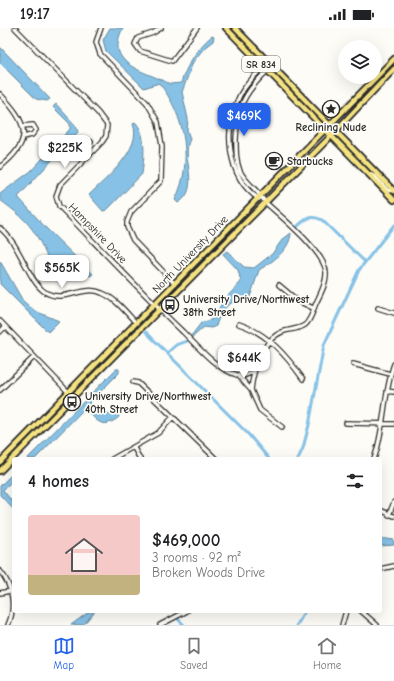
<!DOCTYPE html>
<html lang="en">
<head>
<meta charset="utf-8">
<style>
  :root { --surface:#fff; --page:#f6f6f6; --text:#202124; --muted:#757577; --line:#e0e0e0; --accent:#2563eb }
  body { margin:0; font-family:"Comic Neue",sans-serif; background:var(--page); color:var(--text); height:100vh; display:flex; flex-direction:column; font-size:15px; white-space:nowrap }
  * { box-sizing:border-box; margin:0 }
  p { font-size:13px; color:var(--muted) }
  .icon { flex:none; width:22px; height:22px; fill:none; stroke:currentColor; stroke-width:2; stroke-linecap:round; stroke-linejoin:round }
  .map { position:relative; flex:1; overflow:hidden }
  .sheet { position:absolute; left:12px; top:429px; width:370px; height:156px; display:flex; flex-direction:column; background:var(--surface); border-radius:4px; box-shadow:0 4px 16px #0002 }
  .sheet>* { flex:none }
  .tools { position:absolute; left:338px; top:12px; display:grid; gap:8px }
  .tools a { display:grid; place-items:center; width:44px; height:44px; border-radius:50%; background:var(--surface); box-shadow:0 4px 16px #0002; font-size:20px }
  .price { position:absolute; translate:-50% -34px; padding:0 9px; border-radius:8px; background:#fff; color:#222; font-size:13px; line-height:26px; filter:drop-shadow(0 1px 2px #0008) }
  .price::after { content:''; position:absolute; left:50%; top:24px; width:12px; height:9px; margin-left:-6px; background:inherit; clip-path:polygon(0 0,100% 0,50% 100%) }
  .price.current { background:var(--accent); color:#fff }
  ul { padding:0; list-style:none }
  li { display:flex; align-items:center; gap:12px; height:100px; padding:0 16px }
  li span { display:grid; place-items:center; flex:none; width:112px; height:80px; border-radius:4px; color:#555 }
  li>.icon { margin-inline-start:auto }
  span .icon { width:48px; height:48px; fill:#fffc; stroke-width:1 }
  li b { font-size:17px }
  h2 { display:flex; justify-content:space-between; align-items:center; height:48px; padding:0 16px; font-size:17px }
  .status { display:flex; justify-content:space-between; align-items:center; height:28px; padding:0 20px; background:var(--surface); direction:ltr }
  .status svg { height:11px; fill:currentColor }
  .dock { display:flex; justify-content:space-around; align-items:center; height:56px; border-top:1px solid var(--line); background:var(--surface); font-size:11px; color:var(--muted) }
  .dock a { display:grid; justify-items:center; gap:2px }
  .dock .current { color:var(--accent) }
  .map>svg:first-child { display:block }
  .water { fill:#87c2e6; stroke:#62869b }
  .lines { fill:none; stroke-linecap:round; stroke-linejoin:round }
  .canal { stroke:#87c2e6; stroke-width:3 }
  .minor-casing { stroke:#2b2b2b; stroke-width:6 }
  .major-casing { stroke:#2b2b2b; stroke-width:8 }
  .minor { stroke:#fdfcf7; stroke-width:3.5 }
  .major { stroke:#f5e382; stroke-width:4.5 }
  .labels { text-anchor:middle; stroke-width:3.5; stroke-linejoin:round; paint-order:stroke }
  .shield { fill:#fdfcf7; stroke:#6a6a68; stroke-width:1 }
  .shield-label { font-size:10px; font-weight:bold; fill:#2b2b2b }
  .poi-label { font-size:11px; font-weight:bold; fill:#2b2b2b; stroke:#fdfcf7; text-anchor:start }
  .street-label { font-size:11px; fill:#2b2b2b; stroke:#fdfcf7 }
</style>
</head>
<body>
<div class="status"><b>19:17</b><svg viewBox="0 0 49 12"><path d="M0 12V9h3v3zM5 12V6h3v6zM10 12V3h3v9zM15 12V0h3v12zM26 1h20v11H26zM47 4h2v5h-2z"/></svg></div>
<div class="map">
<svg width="394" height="597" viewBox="0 0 394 597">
  <rect width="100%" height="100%" fill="#fdfcf7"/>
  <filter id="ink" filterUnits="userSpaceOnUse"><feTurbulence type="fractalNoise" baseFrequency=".025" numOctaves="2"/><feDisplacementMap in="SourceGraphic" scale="8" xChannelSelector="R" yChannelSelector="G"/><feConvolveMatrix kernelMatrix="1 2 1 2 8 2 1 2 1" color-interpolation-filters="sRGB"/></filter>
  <g filter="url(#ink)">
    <path class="water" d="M 110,0 L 123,0 C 103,38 147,43 170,56 L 181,55 C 186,38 198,19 212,8 L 214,9 L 213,13 L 204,20 L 193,34 L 182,64 L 188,91 L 187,102 L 190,111 C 180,130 202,161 178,175 L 175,172 C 194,134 185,87 159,55 L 144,60 L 106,23 L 103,12 Z
      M 0,19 L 50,71 L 47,73 L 36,71 L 0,35 Z
      M 56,76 L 76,98 L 78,104 L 18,169 L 46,200 L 93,246 L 90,248 L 79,240 L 59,245 C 48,236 44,219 36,207 C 27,192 15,183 0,172 L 0,166 L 31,143 L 70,101 L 70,96 L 53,79 Z
      M 135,94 C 147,105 144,131 142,146 L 107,182 L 103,183 L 89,167 C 105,151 143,121 133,96 Z
      M 291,205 C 290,222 272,234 259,242 L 250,269 C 230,273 222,278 216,298 L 211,300 L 204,299 L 194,308 L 191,308 L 201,295 L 213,291 L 223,273 L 241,254 L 238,242 L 223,226 L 227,223 L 244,239 L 254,240 L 272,226 L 282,212 Z
      M 0,233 L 23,273 L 35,283 L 59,293 L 48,304 L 0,256 Z
      M 116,341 L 119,341 L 119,345 L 89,375 L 99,387 L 117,384 L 119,389 C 102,403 96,392 85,380 L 35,431 L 27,431 Z
      M 14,444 L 14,451 L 3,462 L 14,476 L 14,482 L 0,467 L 0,458 Z
      M 380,510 L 394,512 L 394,517 L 380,518 Z
      M 90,583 L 95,583 L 83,597 L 71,597 Z"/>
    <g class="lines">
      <path class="canal" d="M 297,199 C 305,191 311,186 322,192 L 364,233
        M 146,304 L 249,407 L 269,431
        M 167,325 L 176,317 L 187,313
        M 298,431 L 303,420 L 309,397 L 324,317 L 359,242 L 394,197
        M 178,591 L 184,597
        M 297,597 L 305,583"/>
      <defs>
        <path id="minor" d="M 15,0 L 98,85 L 107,97 L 106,108 L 102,114 L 60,157 L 56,168 L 59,178 C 100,220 140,263 183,304 C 199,320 215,340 237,347 C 244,349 249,346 254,343
          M 101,0 L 96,14 L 100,26 L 147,75 L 158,94 L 162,118 L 161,153 L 131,184 L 127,194 L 127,199 L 133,212 L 174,255
          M 161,0 L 153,5 L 138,10 L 135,16 L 140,23 L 172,33 L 197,0
          M 0,66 C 27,94 35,112 0,139
          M 23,98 L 33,97 L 36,102 L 32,107 L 23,109
          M 90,127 L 84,121 L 91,114
          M 370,146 L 375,149 L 388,163 L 394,162
          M 259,171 C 226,149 223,99 240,67 C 246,56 255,47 264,38
          M 0,200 C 21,217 28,253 45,264 C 64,276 83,256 102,265 C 115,270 126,284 136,295
          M 279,257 L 298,273 L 313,280
          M 378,280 L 394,285
          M 0,293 L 73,369
          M 239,296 C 267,305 286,327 303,351
          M 0,304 L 5,299
          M 353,336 L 390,346
          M 238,347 L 251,362 L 260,382 L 282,399
          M 133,354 L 138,355 L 216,431
          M 0,362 L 34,329
          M 251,362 C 253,343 262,312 282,304 C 289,301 297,302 305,297 C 312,291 313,281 317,273 C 321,265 327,254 326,244 C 325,224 280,188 265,174 C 258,162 246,155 240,143 C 236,133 236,123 236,112 C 237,79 244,65 268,42
          M 387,363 L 394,364
          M 346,395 L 394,396
          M 134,420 L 140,431
          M 112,431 L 158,405 L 173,389
          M 374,431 C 385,401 383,367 394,336
          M 380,482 L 394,488
          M 389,487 L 394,474
          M 380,541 L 394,538
          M 0,543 C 13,558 16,580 8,597
          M 0,565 L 10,563
          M 361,583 L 377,597
          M 160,597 L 187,583
          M 342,597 L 346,583"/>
        <path id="major" d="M 226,0 L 394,172
          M 235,0 L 394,163
          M 0,434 L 394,31
          M 0,443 L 327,112 L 394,41"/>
      </defs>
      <use href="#minor" class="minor-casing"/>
      <use href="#major" class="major-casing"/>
      <use href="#minor" class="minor"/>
      <use href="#major" class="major"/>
    </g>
  </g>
  <defs>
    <symbol id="sight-ring" viewBox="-11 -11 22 22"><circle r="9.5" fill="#fdfcf7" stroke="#2b2b2b" stroke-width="1.5"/><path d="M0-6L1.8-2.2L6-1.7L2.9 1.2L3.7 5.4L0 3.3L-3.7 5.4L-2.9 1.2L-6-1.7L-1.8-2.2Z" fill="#2b2b2b"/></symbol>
    <symbol id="cafe-ring" viewBox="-11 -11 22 22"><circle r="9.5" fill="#fdfcf7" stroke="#2b2b2b" stroke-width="1.5"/><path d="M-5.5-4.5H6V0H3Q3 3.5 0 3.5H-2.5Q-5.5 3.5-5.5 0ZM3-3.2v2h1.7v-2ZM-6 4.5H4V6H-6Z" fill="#2b2b2b"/></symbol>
    <symbol id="bus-ring" viewBox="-11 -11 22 22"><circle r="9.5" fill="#fdfcf7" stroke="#2b2b2b" stroke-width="1.5"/><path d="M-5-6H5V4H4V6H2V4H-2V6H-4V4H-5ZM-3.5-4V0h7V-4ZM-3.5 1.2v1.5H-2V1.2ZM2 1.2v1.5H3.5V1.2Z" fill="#2b2b2b"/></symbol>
  </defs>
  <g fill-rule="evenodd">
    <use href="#sight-ring" x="321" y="71" width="20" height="20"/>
    <use href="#cafe-ring" x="264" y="123" width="20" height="20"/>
    <use href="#bus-ring" x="160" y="267" width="20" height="20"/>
    <use href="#bus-ring" x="62" y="364" width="20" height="20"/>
  </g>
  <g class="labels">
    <rect class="shield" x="242" y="28" width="38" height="16" rx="3"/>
    <g class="shield-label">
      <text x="261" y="40">SR 834</text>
    </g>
    <g class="poi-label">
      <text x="331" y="103" text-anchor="middle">Reclining Nude</text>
      <text x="287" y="137">Starbucks</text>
      <text x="183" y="275">University Drive/Northwest<tspan x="183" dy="13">38th Street</tspan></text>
      <text x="85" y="372">University Drive/Northwest<tspan x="85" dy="13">40th Street</tspan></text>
    </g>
    <g class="street-label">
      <text transform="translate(98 205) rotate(46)" y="4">Hampshire Drive</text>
      <text transform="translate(190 226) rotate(-46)" y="4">North University Drive</text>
    </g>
  </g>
</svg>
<div class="tools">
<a><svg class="icon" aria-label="layers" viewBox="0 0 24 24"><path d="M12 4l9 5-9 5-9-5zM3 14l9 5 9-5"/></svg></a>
</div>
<b class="price current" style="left:244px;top:109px">$469K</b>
<b class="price" style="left:65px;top:141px">$225K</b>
<b class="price" style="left:62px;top:261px">$565K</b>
<b class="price" style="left:244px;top:351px">$644K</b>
<section class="sheet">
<h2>4 homes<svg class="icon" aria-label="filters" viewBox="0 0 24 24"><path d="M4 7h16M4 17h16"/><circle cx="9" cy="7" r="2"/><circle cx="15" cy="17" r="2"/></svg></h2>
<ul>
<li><span style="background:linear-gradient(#f6c9c9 75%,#c2b280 0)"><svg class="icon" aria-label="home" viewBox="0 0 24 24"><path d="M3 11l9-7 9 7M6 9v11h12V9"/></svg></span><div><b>$469,000</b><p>3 rooms · 92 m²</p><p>Broken Woods Drive</p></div></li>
</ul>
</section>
</div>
<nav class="dock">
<a class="current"><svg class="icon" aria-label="map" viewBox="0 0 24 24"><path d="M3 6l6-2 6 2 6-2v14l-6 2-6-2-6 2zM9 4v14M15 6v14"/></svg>Map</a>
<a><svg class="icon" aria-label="saved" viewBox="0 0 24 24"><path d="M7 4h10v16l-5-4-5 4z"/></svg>Saved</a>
<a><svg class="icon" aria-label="home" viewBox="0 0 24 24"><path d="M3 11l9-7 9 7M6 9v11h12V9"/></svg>Home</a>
</nav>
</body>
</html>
